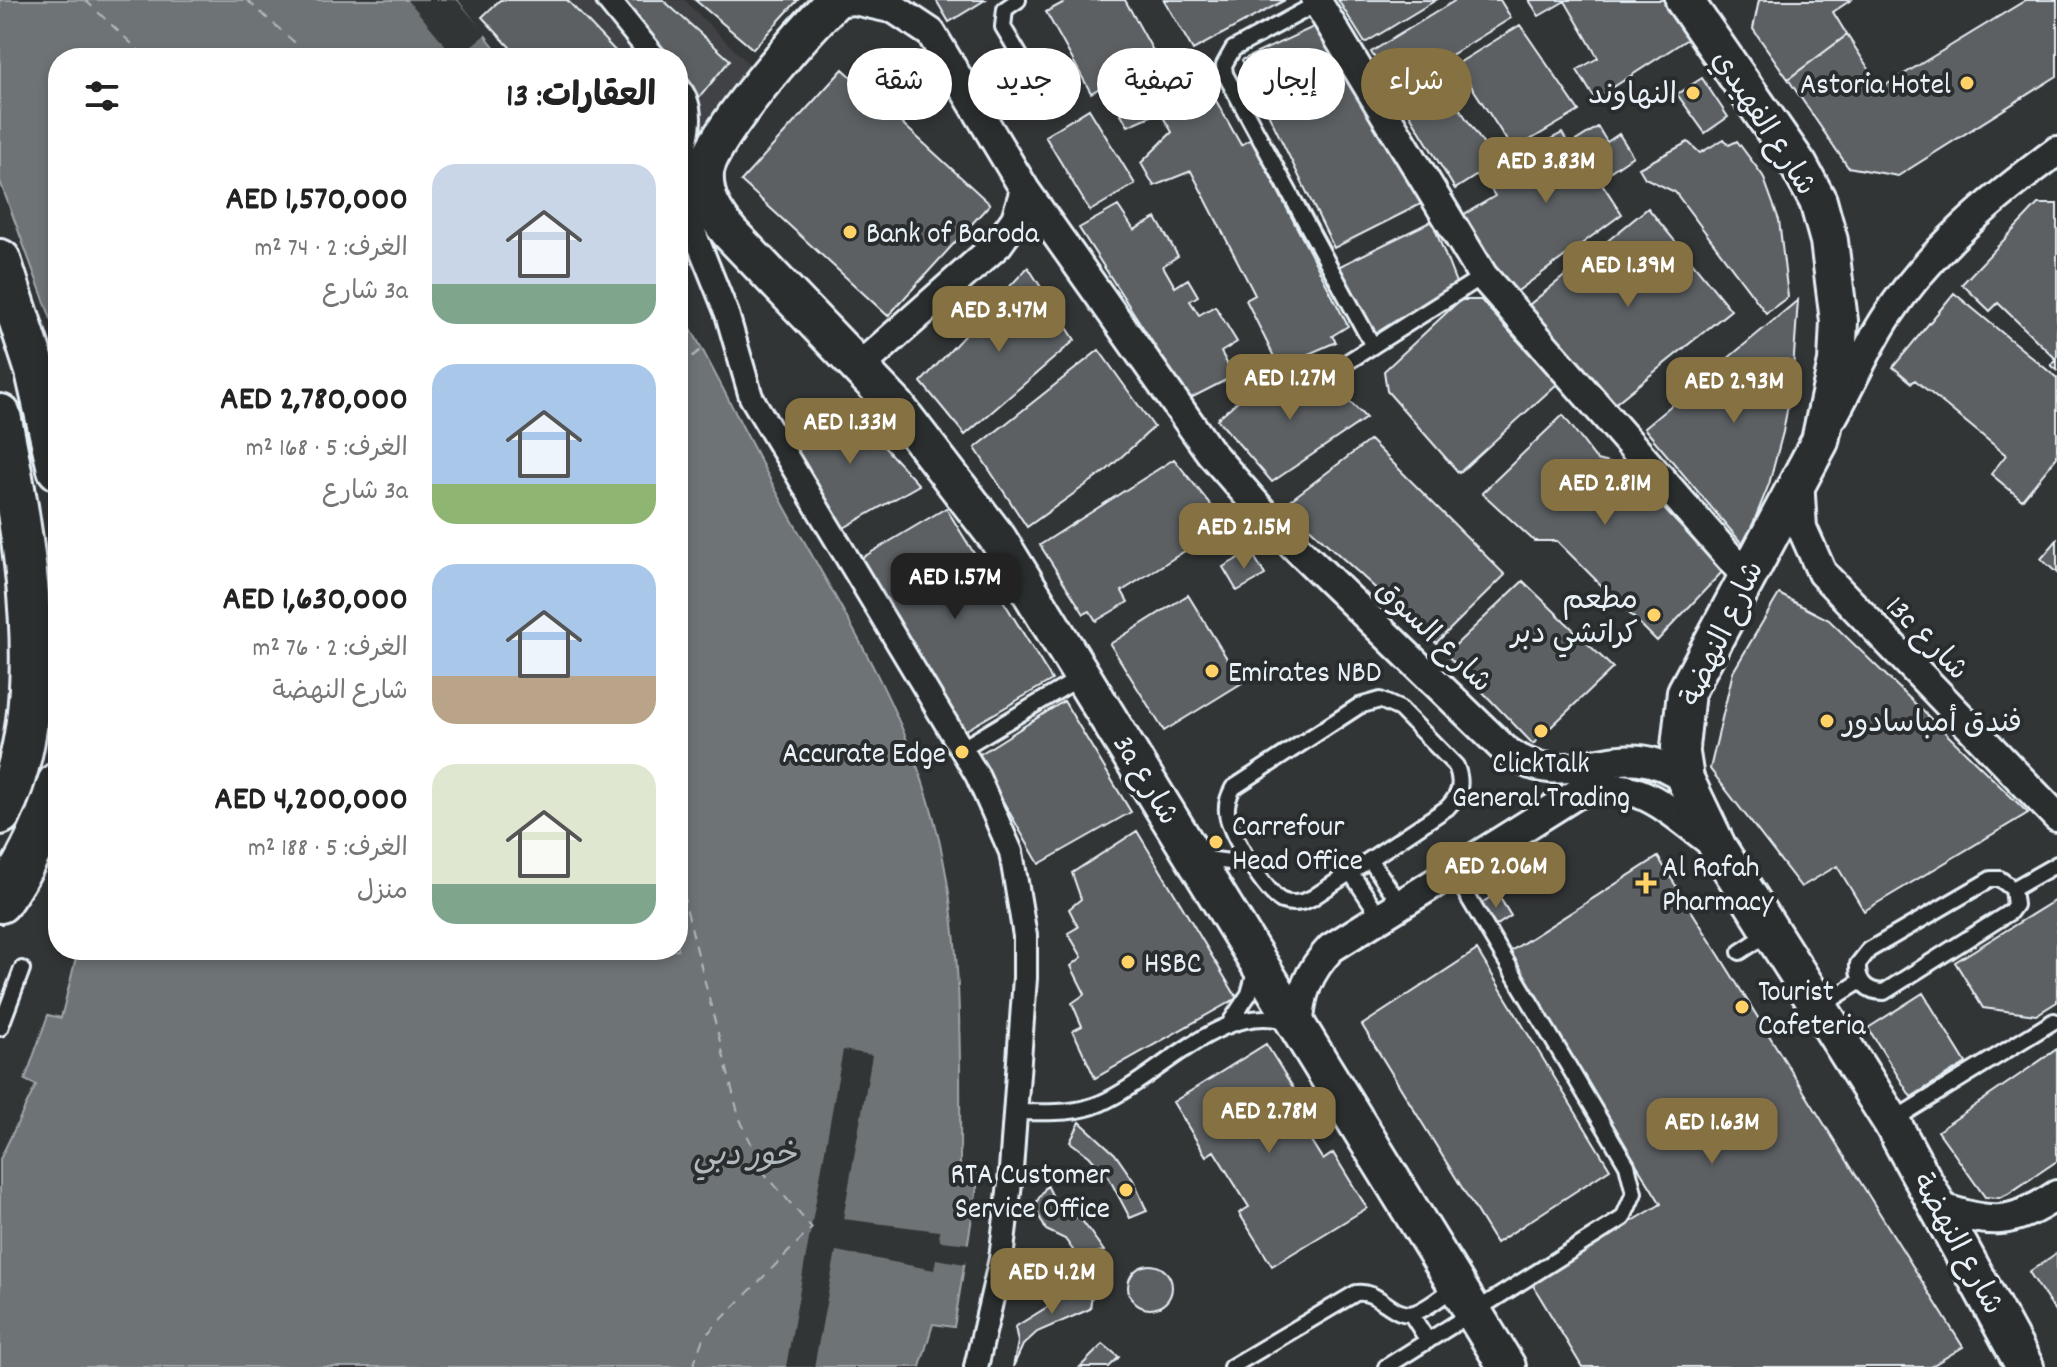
<!DOCTYPE html>
<html lang="ar">
<head>
<meta charset="utf-8">
<style>
  :root { --surface:#fff; --page:#f6f6f6; --text:#222; --muted:#767676; --accent:#857141 }
  body { margin:0; font-family:Dekko,"Playpen Sans Arabic",sans-serif; background:var(--page); color:var(--text); direction:rtl; height:100vh; display:flex; flex-direction:column; font-size:30px; white-space:nowrap }
  * { box-sizing:border-box; margin:0 }
  p { font-size:26px; color:var(--muted) }
  .icon { flex:none; width:44px; height:44px; fill:none; stroke:currentColor; stroke-width:2; stroke-linecap:round; stroke-linejoin:round }
  .map { position:relative; flex:1; overflow:hidden; direction:ltr }
  .drawer { position:absolute; left:48px; top:48px; width:640px; height:912px; display:flex; flex-direction:column; background:var(--surface); border-radius:32px; box-shadow:0 4px 12px #0003; direction:rtl }
  .drawer>* { flex:none }
  .hud { position:absolute; left:712px; top:48px; width:760px; height:72px; direction:rtl; display:flex; gap:16px }
  .price { position:absolute; translate:-50% -68px; padding:0 18px; border-radius:16px; background:var(--accent); color:#fff; font-size:26px; line-height:52px; filter:drop-shadow(0 2px 4px #0008) }
  .price::after { content:''; position:absolute; left:50%; top:48px; width:24px; height:18px; margin-left:-12px; background:inherit; clip-path:polygon(0 0,100% 0,50% 100%) }
  .price.selected { background:#222; color:#fff }
  ul { padding:0; list-style:none }
  li { display:flex; align-items:center; gap:24px; height:200px; padding:0 32px }
  li span { display:grid; place-items:center; flex:none; width:224px; height:160px; border-radius:24px; color:#555 }
  li>.icon { margin-inline-start:auto }
  span .icon { width:96px; height:96px; fill:#fffc; stroke-width:1 }
  li b { font-size:34px }
  h2 { display:flex; justify-content:space-between; align-items:center; height:96px; padding:0 32px; font-size:34px }
  .pill { padding:0 28px; border-radius:36px; background:var(--surface); box-shadow:0 4px 12px #0003; font-size:28px; line-height:72px }
  .pill.selected { background:var(--accent); color:#fff }
  .map>svg:first-child { display:block }
  .built { fill:#3f4244 }
  .water { fill:#6e7376; stroke:#9fa5aa; stroke-width:2 }
  .pier { fill:#323536 }
  .lines { fill:none; stroke-linecap:round; stroke-linejoin:round }
  .ferry { stroke:#b1b8be; stroke-width:2; stroke-dasharray:10 8; stroke-linecap:butt }
  .building { fill:#5c6063; stroke:#e8f1f8; stroke-width:2 }
  .service-casing { stroke:#e8f1f8; stroke-width:20 }
  .pedestrian-casing { stroke:#e8f1f8; stroke-width:28 }
  .minor-casing { stroke:#e8f1f8; stroke-width:34 }
  .tertiary-casing { stroke:#e8f1f8; stroke-width:42 }
  .secondary-casing { stroke:#e8f1f8; stroke-width:46 }
  .service { stroke:#2a2d2e; stroke-width:14 }
  .pedestrian { stroke:#2a2d2e; stroke-width:22 }
  .minor { stroke:#2a2d2e; stroke-width:28 }
  .tertiary { stroke:#2a2d2e; stroke-width:36 }
  .secondary { stroke:#2a2d2e; stroke-width:40 }
  .poi-dot { fill:#ffd166; stroke:#2a2d2e; stroke-width:3 }
  .labels { text-anchor:middle; stroke-width:8; stroke-linejoin:round; paint-order:stroke }
  .poi-label { font-size:30px; fill:#e8f1f8; stroke:#2a2d2e; text-anchor:start }
  .street-label { font-size:30px; fill:#e8f1f8; stroke:#2a2d2e }
  .water-label { font-size:32px; font-style:italic; fill:#b1b8be; stroke:#2a2d2e }
</style>
</head>
<body>
<div class="map">
<svg width="2057" height="1367" viewBox="0 0 2057 1367">
  <rect width="100%" height="100%" fill="#323536"/>
  <filter id="ink" filterUnits="userSpaceOnUse"><feTurbulence type="fractalNoise" baseFrequency=".0125" numOctaves="2"/><feDisplacementMap in="SourceGraphic" scale="16" xChannelSelector="R" yChannelSelector="G"/><feConvolveMatrix kernelMatrix="1 2 1 2 8 2 1 2 1" color-interpolation-filters="sRGB"/></filter>
  <g filter="url(#ink)">
    <path class="built" d="M 552,0 L 684,0 L 754,69 L 688,151 L 678,142 L 678,58 L 600,58 Z"/>
    <path class="water" d="M 0,0 L 457,0 L 503,58 L 58,58 L 58,338 L 0,181 Z
      M 678,305 C 716,372 749,442 786,509 C 838,603 896,695 928,798 C 965,918 960,1047 960,1171 L 979,1175 L 954,1327 L 933,1324 L 920,1367 L 0,1367 L 0,1159 L 36,1085 L 25,1080 L 48,1015 L 61,1018 L 78,950 L 678,950 Z"/>
    <path class="pier" d="M 408,0 L 457,0 L 486,34 L 456,58 Z
      M 843,1050 L 872,1055 L 843,1219 L 939,1231 L 940,1241 L 971,1244 L 965,1264 L 936,1259 L 934,1270 L 836,1251 L 814,1367 L 786,1367 Z"/>
    <g class="lines">
      <path class="ferry" d="M 85,0 L 147,58
        M 247,0 L 312,58
        M 678,368 L 703,348
        M 678,875 L 739,1117 L 765,1174 L 812,1228 L 703,1338 L 693,1367"/>
    </g>
    <path class="building" d="M 500,0 L 567,0 L 622,58 L 520,58 L 482,17 Z
      M 614,0 L 663,0 L 730,60 L 699,98 L 678,74 L 678,58 L 664,58 Z
      M 695,0 L 798,0 L 753,49 Z
      M 936,0 L 985,0 L 949,22 Z
      M 1068,0 L 1125,0 L 1156,56 L 1091,93 L 1046,12 Z
      M 1164,0 L 1285,0 L 1193,50 Z
      M 1338,0 L 1436,0 L 1365,43 Z
      M 1456,0 L 1500,0 L 1511,18 L 1395,90 L 1371,52 Z
      M 1529,0 L 1664,0 L 1689,38 L 1595,99 L 1577,70 L 1598,58 L 1565,1 L 1539,16 Z
      M 1759,0 L 1851,0 L 1833,12 L 1847,35 L 1788,79 L 1753,29 Z
      M 2026,0 L 2057,0 L 2057,76 L 1898,176 L 1848,167 L 1788,79 L 1847,35 L 1881,88 Z
      M 1320,24 L 1425,202 L 1334,248 L 1242,60 Z
      M 1520,25 L 1579,111 L 1513,150 L 1457,64 Z
      M 843,69 L 990,204 L 888,316 L 741,181 Z
      M 1200,72 L 1241,145 L 1251,139 L 1348,326 L 1332,336 L 1336,342 L 1279,367 L 1246,300 L 1255,295 L 1191,171 L 1154,186 L 1141,163 L 1172,132 L 1160,112 L 1128,126 L 1121,114 Z
      M 1435,72 L 1496,163 L 1455,189 L 1399,97 Z
      M 1702,78 L 1728,117 L 1705,133 L 1677,94 Z
      M 1089,109 L 1135,184 L 1090,211 L 1045,136 Z
      M 1598,127 L 1607,142 L 1619,134 L 1633,156 L 1599,179 L 1622,214 L 1511,296 L 1463,215 L 1495,196 L 1482,175 L 1562,133 L 1569,145 Z
      M 1724,139 L 1729,145 L 1737,141 L 1763,176 L 1779,220 L 1788,297 L 1766,313 L 1675,192 L 1645,178 L 1639,168 L 1688,142 L 1700,153 Z
      M 2038,204 L 2057,204 L 2057,370 L 2051,365 L 2057,360 L 1998,303 L 1990,311 L 1962,284 Z
      M 1118,206 L 1134,230 L 1156,218 L 1178,256 L 1163,266 L 1175,287 L 1188,279 L 1198,296 L 1190,301 L 1199,315 L 1215,306 L 1237,342 L 1221,352 L 1234,376 L 1189,399 L 1079,228 Z
      M 1648,208 L 1731,310 L 1607,410 L 1524,309 Z
      M 1432,221 L 1458,288 L 1379,337 L 1372,333 L 1338,267 Z
      M 1028,267 L 1075,340 L 965,435 L 921,382 Z
      M 1954,293 L 2057,378 L 2057,457 L 2022,500 L 1991,474 L 2006,455 L 1915,380 L 1912,383 L 1893,367 Z
      M 1460,300 L 1481,300 L 1557,384 L 1459,473 L 1387,391 L 1384,371 Z
      M 1798,300 L 1792,384 L 1783,432 L 1769,484 L 1744,546 L 1644,428 Z
      M 1099,350 L 1154,427 L 1107,470 L 1027,527 L 975,448 Z
      M 1318,369 L 1366,418 L 1272,482 L 1217,419 L 1240,399 Z
      M 843,402 L 919,485 L 842,529 L 788,440 Z
      M 1563,415 L 1597,460 L 1624,467 L 1723,571 L 1657,641 L 1557,541 L 1534,541 L 1482,493 Z
      M 1370,440 L 1505,575 L 1436,643 L 1284,505 Z
      M 1174,459 L 1234,534 L 1205,551 L 1199,542 L 1122,591 L 1128,602 L 1096,621 L 1090,611 L 1084,614 L 1040,545 Z
      M 946,508 L 1052,680 L 961,733 L 860,559 Z
      M 2057,540 L 2057,573 L 2041,559 Z
      M 1251,551 L 1265,575 L 1237,591 L 1223,567 Z
      M 1523,581 L 1613,668 L 1533,744 L 1446,654 Z
      M 1779,594 L 1829,620 L 2028,813 L 1864,911 L 1837,866 L 1801,887 L 1710,769 L 1733,672 Z
      M 1188,595 L 1242,683 L 1164,731 L 1110,644 Z
      M 1064,701 L 1131,812 L 1039,864 L 977,756 Z
      M 1137,831 L 1237,998 L 1095,1078 L 1073,1031 L 1082,1026 L 1072,1003 L 1085,994 L 1071,966 L 1082,957 L 1068,933 L 1078,927 L 1069,909 L 1081,899 L 1072,873 Z
      M 1658,857 L 1963,1347 L 1930,1367 L 1582,1367 L 1531,1282 L 1661,1204 L 1506,954 Z
      M 1497,893 L 1511,916 L 1494,927 L 1480,904 Z
      M 2057,899 L 2057,1002 L 2036,1015 L 1983,1008 L 1955,962 Z
      M 1477,950 L 1610,1169 L 1496,1243 L 1362,1025 Z
      M 1923,993 L 1966,1063 L 1911,1097 L 1868,1028 Z
      M 1266,1044 L 1299,1097 L 1288,1104 L 1323,1160 L 1333,1153 L 1367,1208 L 1272,1266 L 1239,1213 L 1249,1207 L 1214,1151 L 1206,1156 L 1173,1102 Z
      M 2057,1049 L 2057,1161 L 2008,1194 L 1999,1198 L 1985,1197 L 1938,1131 Z
      M 1080,1122 L 1115,1154 L 1133,1180 L 1147,1211 L 1130,1218 L 1109,1178 L 1089,1156 L 1070,1142 Z
      M 1047,1185 L 1055,1201 L 1083,1222 L 1104,1251 L 1078,1257 L 1065,1239 L 1046,1230 L 1034,1206 Z
      M 2057,1253 L 2057,1314 L 2029,1272 Z
      M1128 1287a22 22 0 1 1 44 0a22 22 0 1 1-44 0Z
      M 1073,1291 L 1092,1294 L 1090,1309 L 1037,1332 L 1023,1345 L 1013,1367 L 1018,1342 L 1015,1327 Z
      M 1103,1344 L 1119,1357 L 1109,1367 L 1080,1367 Z"/>
    <g class="lines">
      <defs>
        <path id="service" d="M 1018,0 L 1005,9 L 1003,27 L 1044,96
          M 1318,3 L 1233,49 L 1224,65 L 1225,74 L 1373,346
          M 972,98 L 1027,66
          M 1341,366 L 1483,276
          M 1380,700 L 1400,709 L 1456,766 C 1463,783 1460,795 1447,808 L 1312,898 C 1302,903 1293,905 1282,901 C 1266,894 1227,830 1227,812 C 1226,803 1229,796 1233,788 L 1359,706 Z
          M 961,749 L 1083,676
          M 1199,858 L 1253,865
          M 1370,860 L 1399,902
          M 1351,873 L 1379,915
          M 1991,879 L 2000,879 L 2013,889 L 2015,905 L 2010,912 L 1884,992 C 1867,992 1857,982 1858,964 L 1869,950 Z
          M 2013,889 L 2057,864
          M 1740,952 L 1772,931
          M 1821,1006 L 1861,981
          M 1231,1021 L 1249,994 L 1256,969
          M 0,1028 L 22,969
          M 1015,1112 C 1044,1112 1074,1115 1101,1103 C 1159,1078 1222,999 1289,1022
          M 1892,1121 L 2054,1021
          M 1411,1314 L 1428,1341
          M 1231,1367 L 1356,1293 C 1379,1289 1393,1319 1414,1313 C 1428,1309 1444,1294 1457,1286
          M 1386,1367 L 1623,1218 L 1634,1193 L 1627,1165 L 1452,870"/>
        <path id="pedestrian" d="M 608,0 L 655,58
          M 678,87 C 700,115 683,145 678,174
          M 678,192 L 727,314 L 751,397 L 977,775 L 1011,852 L 1025,936 L 1025,978 L 1010,1183 L 1001,1259 L 976,1367"/>
        <path id="minor" d="M 1316,0 L 1483,276 L 1746,576
          M 833,2 L 854,0 L 895,9 L 931,33 L 1025,190 L 1210,452 L 1280,532 L 1504,749 C 1571,801 1618,727 1685,779
          M 858,368 L 998,244 L 1016,219 L 1025,190
          M 1833,416 C 1851,384 1866,349 1886,318 C 1931,249 1992,199 2057,151
          M 1799,479 L 1802,528 L 1822,573 L 2057,817
          M 1299,1027 C 1299,995 1309,971 1331,948 L 1575,795 C 1635,770 1672,814 1718,847
          M 1940,1207 C 1990,1225 2012,1225 2057,1195"/>
        <path id="tertiary" d="M 835,0 C 807,28 709,137 705,172 C 703,197 715,215 730,233 L 896,406 L 998,539 L 1507,1367
          M 1684,0 L 1799,166 L 1818,201 L 1829,241 L 1839,321 L 1837,362 L 1820,441 L 1686,692 L 1680,747 L 1685,779 L 1718,848 L 1891,1121 L 2025,1367"/>
        <path id="secondary" d="M 0,260 L 36,371 L 58,469
          M 0,415 C 23,528 56,707 0,814
          M 0,902 C 26,865 45,826 58,783"/>
      </defs>
      <use href="#service" class="service-casing"/>
      <use href="#pedestrian" class="pedestrian-casing"/>
      <use href="#minor" class="minor-casing"/>
      <use href="#tertiary" class="tertiary-casing"/>
      <use href="#secondary" class="secondary-casing"/>
      <use href="#service" class="service"/>
      <use href="#pedestrian" class="pedestrian"/>
      <use href="#minor" class="minor"/>
      <use href="#tertiary" class="tertiary"/>
      <use href="#secondary" class="secondary"/>
    </g>
  </g>
  <g class="poi-dot">
    <circle cx="1967" cy="83" r="8"/>
    <circle cx="1693" cy="93" r="8"/>
    <circle cx="850" cy="232" r="8"/>
    <circle cx="1654" cy="615" r="8"/>
    <circle cx="1212" cy="671" r="8"/>
    <circle cx="1827" cy="721" r="8"/>
    <circle cx="1541" cy="731" r="8"/>
    <circle cx="962" cy="752" r="8"/>
    <circle cx="1216" cy="842" r="8"/>
    <path d="M1642 871h8v8h8v8h-8v8h-8v-8h-8v-8h8z"/>
    <circle cx="1128" cy="962" r="8"/>
    <circle cx="1742" cy="1007" r="8"/>
    <circle cx="1126" cy="1190" r="8"/>
  </g>
  <g class="labels">
    <g class="poi-label">
      <text x="1951" y="93" text-anchor="end">Astoria Hotel</text>
      <text x="1677" y="103" text-anchor="end">النهاوند</text>
      <text x="866" y="242">Bank of Baroda</text>
      <text x="1638" y="608" text-anchor="end">مطعم<tspan x="1638" dy="34">كراتشي دبر</tspan></text>
      <text x="1228" y="681">Emirates NBD</text>
      <text x="1843" y="731">فندق أمباسادور</text>
      <text x="946" y="762" text-anchor="end">Accurate Edge</text>
      <text x="1541" y="772" text-anchor="middle">ClickTalk<tspan x="1541" dy="34">General Trading</tspan></text>
      <text x="1232" y="835">Carrefour<tspan x="1232" dy="34">Head Office</tspan></text>
      <text x="1662" y="876">Al Rafah<tspan x="1662" dy="34">Pharmacy</tspan></text>
      <text x="1144" y="972">HSBC</text>
      <text x="1758" y="1000">Tourist<tspan x="1758" dy="34">Cafeteria</tspan></text>
      <text x="1110" y="1183" text-anchor="end">RTA Customer<tspan x="1110" dy="34">Service Office</tspan></text>
    </g>
    <g class="street-label">
      <text transform="translate(1765 122) rotate(57)" y="10">شارع الفهيدي</text>
      <text transform="translate(1721 633) rotate(-65)" y="10">شارع النهضة</text>
      <text transform="translate(1435 635) rotate(44)" y="10">شارع السوق</text>
      <text transform="translate(1928 637) rotate(46)" y="10">13c شارع</text>
      <text transform="translate(1147 779) rotate(59)" y="10">3a شارع</text>
      <text transform="translate(1959 1243) rotate(61)" y="10">شارع النهضة</text>
    </g>
    <g class="water-label">
      <text x="745" y="1164">خور دبي</text>
    </g>
  </g>
</svg>
<b class="price" style="left:1546px;top:205px">AED 3.83M</b>
<b class="price" style="left:1628px;top:309px">AED 1.39M</b>
<b class="price" style="left:999px;top:354px">AED 3.47M</b>
<b class="price" style="left:1290px;top:422px">AED 1.27M</b>
<b class="price" style="left:1734px;top:425px">AED 2.93M</b>
<b class="price" style="left:850px;top:466px">AED 1.33M</b>
<b class="price" style="left:1605px;top:527px">AED 2.81M</b>
<b class="price" style="left:1244px;top:571px">AED 2.15M</b>
<b class="price selected" style="left:955px;top:621px">AED 1.57M</b>
<b class="price" style="left:1496px;top:910px">AED 2.06M</b>
<b class="price" style="left:1269px;top:1155px">AED 2.78M</b>
<b class="price" style="left:1712px;top:1166px">AED 1.63M</b>
<b class="price" style="left:1052px;top:1316px">AED 4.2M</b>
<div class="hud">
<a class="pill selected">شراء</a>
<a class="pill">إيجار</a>
<a class="pill">تصفية</a>
<a class="pill">جديد</a>
<a class="pill">شقة</a>
</div>
<section class="drawer">
<h2>العقارات: 13<svg class="icon" aria-label="filters" viewBox="0 0 24 24"><path d="M4 7h16M4 17h16"/><circle cx="9" cy="7" r="2"/><circle cx="15" cy="17" r="2"/></svg></h2>
<ul>
<li><span style="background:linear-gradient(#c9d6e8 75%,#7fa58c 0)"><svg class="icon" aria-label="home" viewBox="0 0 24 24"><path d="M3 11l9-7 9 7M6 9v11h12V9"/></svg></span><div><b>AED 1,570,000</b><p>الغرف: 2 · 74 m²</p><p>3a شارع</p></div></li>
<li><span style="background:linear-gradient(#a9c7e8 75%,#8fb573 0)"><svg class="icon" aria-label="home" viewBox="0 0 24 24"><path d="M3 11l9-7 9 7M6 9v11h12V9"/></svg></span><div><b>AED 2,780,000</b><p>الغرف: 5 · 168 m²</p><p>3a شارع</p></div></li>
<li><span style="background:linear-gradient(#a9c7e8 70%,#b9a48a 0)"><svg class="icon" aria-label="home" viewBox="0 0 24 24"><path d="M3 11l9-7 9 7M6 9v11h12V9"/></svg></span><div><b>AED 1,630,000</b><p>الغرف: 2 · 76 m²</p><p>شارع النهضة</p></div></li>
<li><span style="background:linear-gradient(#dfe7d0 75%,#7fa58c 0)"><svg class="icon" aria-label="home" viewBox="0 0 24 24"><path d="M3 11l9-7 9 7M6 9v11h12V9"/></svg></span><div><b>AED 4,200,000</b><p>الغرف: 5 · 188 m²</p><p>منزل</p></div></li>
</ul>
</section>
</div>
</body>
</html>
